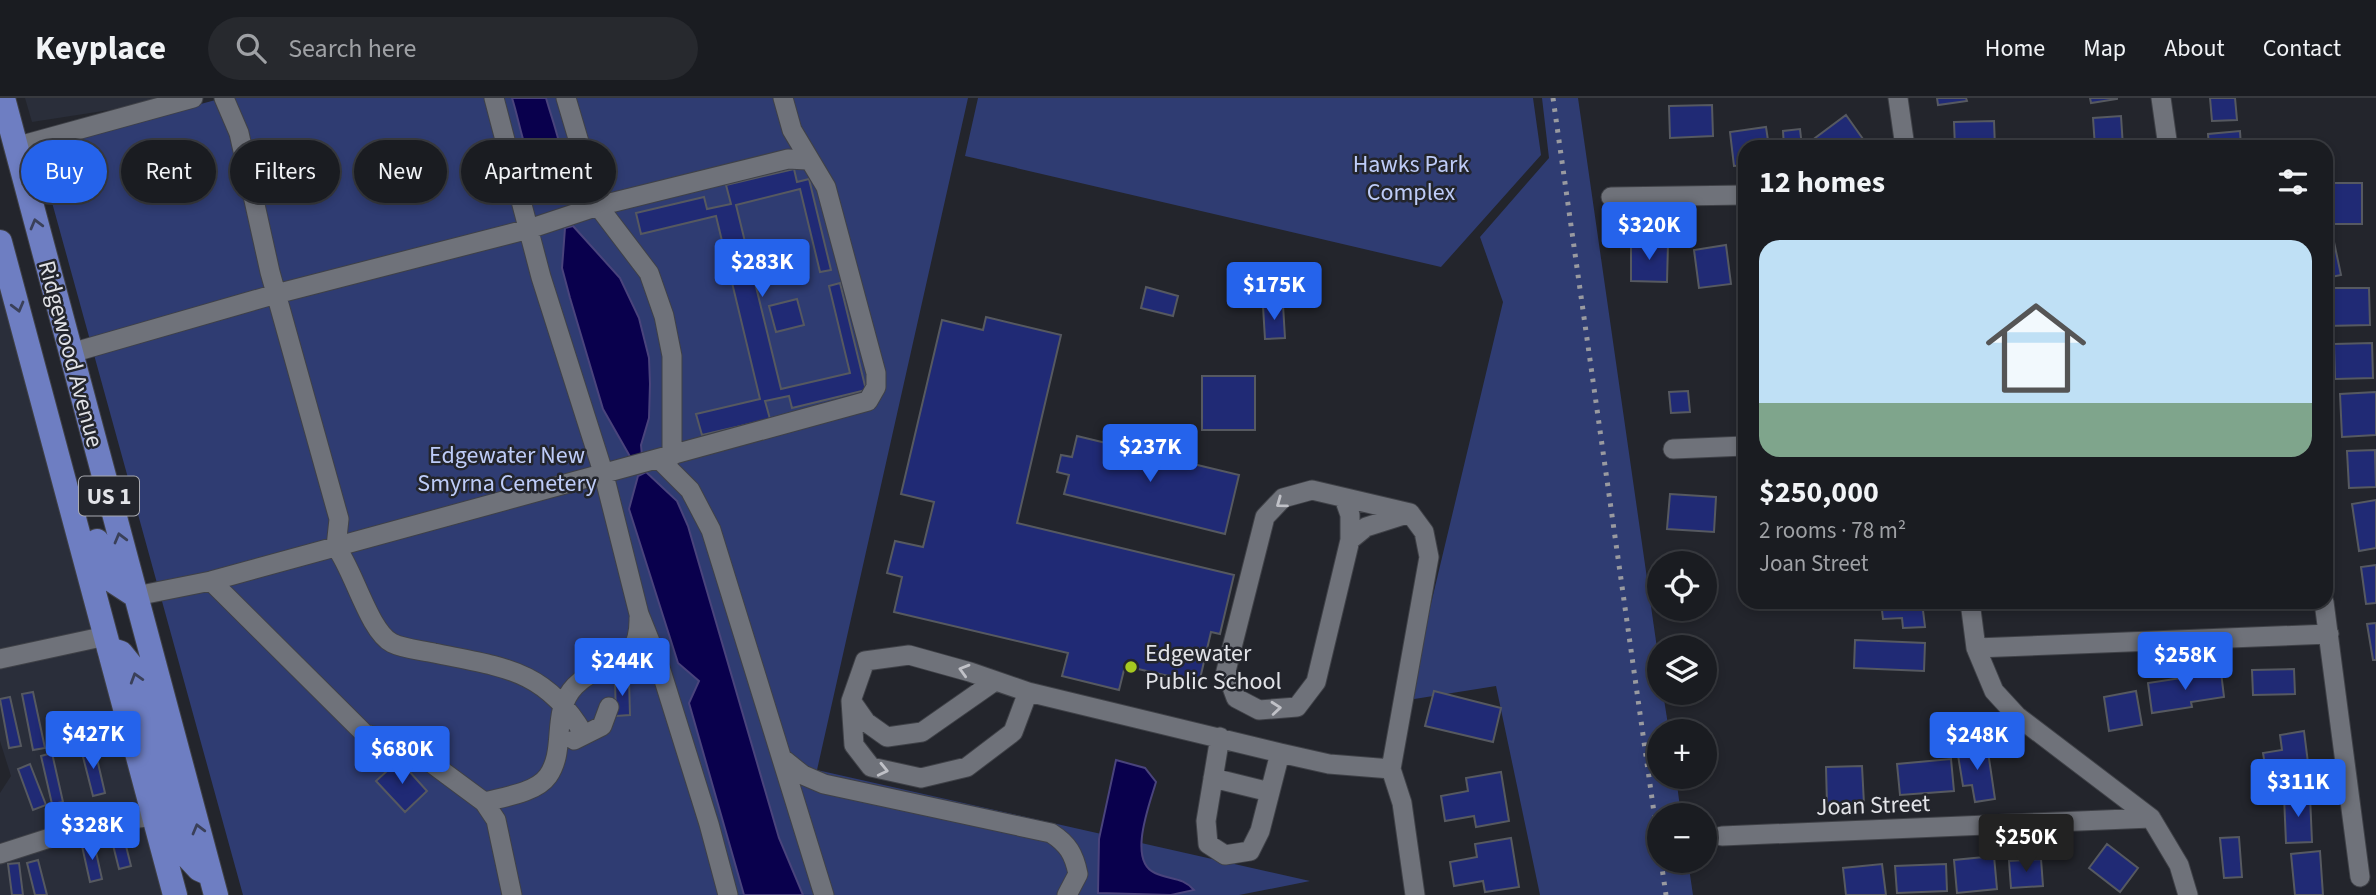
<!DOCTYPE html>
<html lang="en">
<head>
<meta charset="utf-8">
<style>
  :root { --surface:#1a1c21; --page:#27292e; --text:#f1f3f6; --muted:#9fa1a5; --line:#383a3f; --accent:#2563eb }
  body { margin:0; font-family:"Source Sans 3",sans-serif; background:var(--page); color:var(--text); height:100vh; display:flex; flex-direction:column; font-size:26px; white-space:nowrap }
  * { box-sizing:border-box; margin:0 }
  p { font-size:23px; color:var(--muted) }
  .icon { flex:none; width:38px; height:38px; fill:none; stroke:currentColor; stroke-width:2; stroke-linecap:round; stroke-linejoin:round }
  .map { position:relative; flex:1; overflow:hidden }
  .panel { position:absolute; left:1738px; top:42px; width:595px; height:469px; display:flex; flex-direction:column; background:var(--surface); border-radius:21px; box-shadow:0 4px 10px #0003,0 0 0 2px var(--line) }
  .panel>* { flex:none }
  .guide { position:absolute; left:21px; top:42px; width:665px; height:63px; display:flex; gap:14px }
  .tools { position:absolute; left:1647px; top:453px; display:grid; gap:14px }
  .tools a { display:grid; place-items:center; width:70px; height:70px; border-radius:50%; background:var(--surface); box-shadow:0 4px 10px #0003,0 0 0 2px var(--line); font-size:35px }
  .price { position:absolute; translate:-50% -60px; padding:0 16px; border-radius:7px; background:var(--accent); color:#fff; font-size:23px; line-height:46px; filter:drop-shadow(0 2px 4px #0008) }
  .price::after { content:''; position:absolute; left:50%; top:42px; width:21px; height:16px; margin-left:-10px; background:inherit; clip-path:polygon(0 0,100% 0,50% 100%) }
  .price.active { background:#222; color:#fff }
  ul { padding:0; list-style:none }
  li { display:grid; align-content:center; gap:14px; height:371px; padding:0 21px }
  li+li { border-top:2px solid var(--line) }
  li span { display:grid; place-items:center; height:217px; border-radius:21px; color:#555 }
  li>.icon { margin-inline-start:auto }
  span .icon { width:126px; height:126px; fill:#fffc; stroke-width:1 }
  li b { font-size:30px }
  h2 { display:flex; justify-content:space-between; align-items:center; height:84px; padding:0 21px; font-size:30px }
  .chip { padding:0 24px; border-radius:32px; background:var(--surface); box-shadow:0 4px 10px #0003,0 0 0 2px var(--line); font-size:24px; line-height:63px }
  .chip.active { background:var(--accent); color:#fff }
  header { display:flex; align-items:center; gap:42px; box-sizing:border-box; height:98px; padding:0 35px; background:var(--surface); border-bottom:2px solid var(--line) }
  header strong { font-size:33px }
  nav { display:flex; gap:38px; margin-inline-start:auto; font-size:24px }
  .search { width:490px; height:63px; background:var(--page); display:flex; align-items:center; gap:18px; box-sizing:border-box; padding:0 24px; border-radius:38px; color:var(--muted); font-size:26px }
  .map>svg:first-child { display:block }
  .built { fill:#2a2e3a }
  .green { fill:#2f3c72 }
  .water { fill:#09004d; stroke:#4a447c; stroke-width:2 }
  .building { fill:#202a75; stroke:#565960; stroke-width:2 }
  .lines { fill:none; stroke-linecap:round; stroke-linejoin:round }
  .minor-casing { stroke:#3f4147; stroke-width:21 }
  .major-casing { stroke:#3f4147; stroke-width:26 }
  .minor { stroke:#6f727a; stroke-width:19 }
  .major { stroke:#6e7ec2; stroke-width:24 }
  .rail { stroke:#999aa0; stroke-width:5; stroke-dasharray:3.5 7; stroke-linecap:butt }
  .oneway { stroke:#3a4059 }
  .oneway2 { stroke:#c0c1c7 }
  .poi-dot { fill:#a6c821; stroke:#23252c; stroke-width:2.5 }
  .labels { text-anchor:middle; stroke-width:5; stroke-linejoin:round; paint-order:stroke }
  .shield { fill:#23252c; stroke:#a9aab0; stroke-width:2 }
  .shield-label { font-size:23px; font-weight:bold; fill:#e2e3e8 }
  .park-label { font-size:24px; fill:#beccf8; stroke:#23252c }
  .street-label { font-size:24px; fill:#e2e3e8; stroke:#23252c }
  .poi-label { font-size:24px; fill:#e2e3e8; stroke:#23252c; text-anchor:start }
</style>
</head>
<body>
<header>
<strong>Keyplace</strong>
<div class="search"><svg class="icon" aria-label="search" viewBox="0 0 24 24"><circle cx="10" cy="10" r="6"/><path d="M15 15l6 6"/></svg>Search here</div>
<nav><a>Home</a><a>Map</a><a>About</a><a>Contact</a></nav>
</header>
<div class="map">
<svg width="2376" height="797" viewBox="0 0 2376 797">
  <rect width="100%" height="100%" fill="#23252c"/>
  <path class="built" d="M 25,0 L 158,0 L 116,11 L 32,24 Z
    M 0,182 L 16,241 L 13,244 L 18,250 L 99,552 L 97,559 L 102,561 L 165,797 L 0,797 L 0,695 L 11,678 L 0,643 Z"/>
  <path class="green" d="M 223,0 L 968,0 L 817,672 L 1310,783 L 1239,797 L 243,797 L 37,50 Z
    M 978,0 L 1533,0 L 1541,57 L 1441,169 L 965,58 Z
    M 1542,0 L 1578,0 L 1659,564 L 1659,595 L 1663,595 L 1669,633 L 1659,634 L 1659,679 L 1676,679 L 1681,717 L 1659,718 L 1659,763 L 1688,763 L 1693,797 L 1540,797 L 1496,588 L 1408,602 L 1503,204 L 1480,139 L 1549,60 Z"/>
  <path class="water" d="M 512,0 L 546,0 C 556,35 570,67 563,103 C 527,87 523,34 512,0 Z
    M 573,128 L 620,180 L 639,220 L 649,260 L 650,286 L 649,320 L 641,347 L 642,358 L 632,362 L 603,311 L 570,200 L 562,170 L 565,130 Z
    M 646,374 L 677,403 L 688,428 L 779,740 L 803,797 L 744,797 L 689,605 L 699,583 L 678,565 L 637,436 L 629,411 L 638,378 Z
    M 1116,662 L 1145,670 L 1156,684 C 1150,705 1127,763 1155,775 C 1170,782 1183,779 1194,792 L 1171,797 L 1098,795 L 1099,741 Z"/>
  <path class="building" d="M 1937,0 L 1966,0 L 1967,3 L 1938,7 Z
    M 2090,0 L 2117,0 L 2117,1 L 2091,5 Z
    M 2210,0 L 2235,0 L 2237,22 L 2212,23 Z
    M 1712,7 L 1713,38 L 1670,40 L 1669,8 Z
    M 1846,17 L 1863,41 L 1852,49 L 1809,49 L 1807,46 Z
    M 2121,18 L 2123,49 L 2095,49 L 2093,20 Z
    M 1994,23 L 1995,49 L 1955,49 L 1954,24 Z
    M 1766,29 L 1769,49 L 1745,49 L 1745,67 L 1734,68 L 1730,34 Z
    M 1800,31 L 1802,49 L 1784,49 L 1783,33 Z
    M 2240,33 L 2241,49 L 2209,49 L 2208,36 Z
    M 794,71 L 797,84 L 809,81 L 831,172 L 820,174 L 800,91 L 736,107 L 781,291 L 850,275 L 829,188 L 840,185 L 866,292 L 792,310 L 789,298 L 765,303 L 770,321 L 702,337 L 696,316 L 760,301 L 716,118 L 641,136 L 636,115 L 704,99 L 707,111 L 731,106 L 726,87 Z
    M 2326,85 L 2362,85 L 2362,126 L 2326,126 Z
    M 2334,144 L 2341,177 L 2326,180 L 2326,145 Z
    M 1631,145 L 1668,145 L 1667,184 L 1631,183 Z
    M 1726,147 L 1731,186 L 1699,190 L 1694,152 Z
    M 1146,189 L 1178,198 L 1173,218 L 1141,210 Z
    M 2326,190 L 2369,190 L 2370,227 L 2326,228 Z
    M 797,201 L 804,227 L 776,234 L 769,208 Z
    M 1283,207 L 1285,240 L 1265,241 L 1263,208 Z
    M 986,219 L 1061,237 L 1017,425 L 1234,477 L 1220,536 L 1211,534 L 1199,585 L 1125,568 L 1119,592 L 1062,578 L 1068,555 L 894,514 L 902,479 L 887,475 L 895,443 L 923,449 L 934,404 L 901,396 L 942,222 L 983,232 Z
    M 2372,245 L 2373,280 L 2335,281 L 2334,246 Z
    M 1202,278 L 1255,278 L 1255,332 L 1202,332 Z
    M 1688,293 L 1690,314 L 1671,315 L 1669,294 Z
    M 2376,294 L 2376,337 L 2342,339 L 2340,296 Z
    M 1077,338 L 1239,377 L 1225,436 L 1064,396 L 1069,377 L 1057,374 L 1061,357 L 1072,359 Z
    M 2375,352 L 2376,389 L 2349,390 L 2347,353 Z
    M 1670,396 L 1716,399 L 1714,434 L 1667,431 Z
    M 2376,402 L 2376,450 L 2359,453 L 2352,406 Z
    M 2376,467 L 2376,505 L 2366,506 L 2361,469 Z
    M 1881,504 L 1922,504 L 1925,529 L 1903,530 L 1902,520 L 1883,521 Z
    M 2376,525 L 2376,562 L 2373,562 L 2367,526 Z
    M 1855,542 L 1925,545 L 1924,573 L 1854,570 Z
    M 2294,571 L 2295,596 L 2253,597 L 2252,572 Z
    M 2221,574 L 2224,599 L 2191,604 L 2192,609 L 2152,615 L 2148,585 Z
    M 629,582 L 630,617 L 616,618 L 615,583 Z
    M 1434,593 L 1501,610 L 1493,644 L 1425,628 Z
    M 2136,593 L 2142,627 L 2109,633 L 2104,599 Z
    M 33,594 L 45,650 L 33,652 L 22,596 Z
    M 10,599 L 21,648 L 9,650 L 0,601 Z
    M 2304,633 L 2309,673 L 2267,679 L 2263,655 L 2282,652 L 2280,637 Z
    M 1987,647 L 1995,701 L 1975,704 L 1972,687 L 1963,688 L 1957,651 Z
    M 94,648 L 105,695 L 93,698 L 81,651 Z
    M 52,655 L 63,704 L 52,706 L 41,658 Z
    M 1951,661 L 1954,693 L 1900,697 L 1897,666 Z
    M 399,662 L 427,693 L 405,714 L 376,683 Z
    M 30,666 L 46,707 L 33,712 L 18,671 Z
    M 1862,668 L 1864,706 L 1827,707 L 1826,669 Z
    M 1501,674 L 1509,723 L 1476,729 L 1474,718 L 1445,723 L 1441,698 L 1468,693 L 1466,680 Z
    M 2284,698 L 2310,698 L 2312,744 L 2286,745 Z
    M 123,736 L 131,768 L 119,771 L 111,739 Z
    M 2239,739 L 2242,779 L 2224,780 L 2220,740 Z
    M 1511,740 L 1519,789 L 1485,794 L 1483,783 L 1454,788 L 1450,764 L 1477,759 L 1475,746 Z
    M 94,745 L 102,781 L 90,784 L 82,748 Z
    M 2107,746 L 2138,770 L 2120,794 L 2089,770 Z
    M 2320,753 L 2323,797 L 2295,797 L 2291,756 Z
    M 1994,758 L 1997,791 L 1957,795 L 1954,762 Z
    M 2041,761 L 2043,788 L 2011,790 L 2009,763 Z
    M 38,762 L 47,797 L 35,797 L 27,765 Z
    M 19,765 L 23,797 L 12,797 L 8,766 Z
    M 1882,766 L 1886,797 L 1846,797 L 1843,770 Z
    M 1946,766 L 1947,793 L 1897,795 L 1895,768 Z"/>
  <g class="lines">
    <defs>
      <path id="minor" d="M 224,0 L 239,35 L 270,174 L 339,421 L 336,449 C 354,473 369,533 392,545 C 404,551 421,552 434,555 C 502,569 545,571 583,635
        M 494,0 L 541,179 L 604,377 L 639,516 L 658,563 L 709,726 L 728,797
        M 566,0 L 598,108 L 649,175 L 664,218 L 672,258 L 672,358
        M 1898,0 L 1905,49
        M 2161,0 L 2168,49
        M 15,49 L 193,0
        M 1611,99 L 1745,97
        M 71,255 L 276,196 L 529,131 L 598,108 L 788,61 L 807,62
        M 1673,351 L 1745,348
        M 660,362 L 690,392 L 711,432 L 824,797
        M 1344,400 L 1350,417 L 1350,442
        M 1410,415 L 1366,429 L 1350,442 L 1316,584 L 1297,609 L 1259,612 L 1236,600 L 1226,573 L 1265,419 L 1283,400 L 1312,392 L 1410,415 L 1424,434 L 1429,459 L 1391,671 L 1402,705 L 1415,797
        M 211,483 L 380,651
        M 136,498 L 211,483 L 868,303 L 876,289 L 876,275 L 826,89 L 792,32 L 783,0
        M 1970,504 L 1976,550 L 1994,593 L 2017,618 L 2151,720 L 2179,767 L 2188,797
        M 2324,504 L 2360,779
        M 1976,550 L 2329,536
        M 0,561 L 106,538
        M 1028,594 L 1013,634 L 967,669 L 921,680 L 871,669 L 854,647 L 851,603 L 865,563 L 909,557 L 970,574 L 1028,594 L 1280,655 L 1329,666 L 1391,671
        M 852,604 L 866,624 L 887,639 L 922,634 L 995,583
        M 369,637 L 407,647 L 484,704 L 496,722 L 512,797
        M 1220,639 L 1206,723 L 1208,746 L 1225,757 L 1250,753 L 1260,733 L 1280,655
        M 574,642 L 602,628 L 609,609
        M 783,661 L 803,677 L 824,686 L 1051,735 C 1068,746 1074,756 1078,776 L 1067,797
        M 1213,680 L 1270,694
        M 484,704 C 503,699 536,695 548,678 C 567,651 550,614 575,588 C 602,560 640,573 639,520
        M 1722,738 L 2151,720
        M 0,756 L 93,726 L 154,718"/>
      <path id="major" d="M 3,0 L 216,797
        M 0,144 L 175,797
        M 97,443 L 110,481 L 136,498
        M 109,551 L 121,555 L 134,571 L 185,756 L 199,771 L 210,776"/>
    </defs>
    <use href="#minor" class="minor-casing"/>
    <use href="#major" class="major-casing"/>
    <use href="#minor" class="minor"/>
    <use href="#major" class="major"/>
    <path class="rail" d="M 1553,0 L 1659,750
      M 1661,763 L 1666,797"/>
  </g>
  <defs><path id="oneway-chevron" d="M-2-3.5L2.5 0L-2 3.5" fill="none" stroke-width="1.6" stroke-linecap="round" stroke-linejoin="round" transform="scale(1.75)"/></defs>
  <g class="oneway">
    <use href="#oneway-chevron" transform="translate(36 126) rotate(-105)"/>
    <use href="#oneway-chevron" transform="translate(18 209) rotate(75)"/>
    <use href="#oneway-chevron" transform="translate(120 440) rotate(-105)"/>
    <use href="#oneway-chevron" transform="translate(136 580) rotate(-107)"/>
    <use href="#oneway-chevron" transform="translate(198 731) rotate(-105)"/>
  </g>
  <g class="oneway2">
    <use href="#oneway-chevron" transform="translate(1281 405) rotate(144)"/>
    <use href="#oneway-chevron" transform="translate(964 572) rotate(-164)"/>
    <use href="#oneway-chevron" transform="translate(1276 610) rotate(-5)"/>
    <use href="#oneway-chevron" transform="translate(883 672) rotate(13)"/>
  </g>
  <circle class="poi-dot" cx="1131" cy="569" r="7"/>
  <g class="labels">
    <rect class="shield" x="79" y="378.5" width="60" height="39" rx="5"/>
    <g class="shield-label">
      <text x="109" y="406">US 1</text>
    </g>
    <g class="park-label">
      <text x="1411" y="74">Hawks Park<tspan x="1411" dy="28">Complex</tspan></text>
      <text x="507" y="365">Edgewater New<tspan x="507" dy="28">Smyrna Cemetery</tspan></text>
    </g>
    <g class="street-label">
      <text transform="translate(71 256) rotate(75)" y="8">Ridgewood Avenue</text>
      <text transform="translate(1873 707) rotate(-2)" y="8">Joan Street</text>
    </g>
    <g class="poi-label">
      <text x="1145" y="563">Edgewater<tspan x="1145" dy="28">Public School</tspan></text>
    </g>
  </g>
</svg>
<div class="tools">
<a><svg class="icon" aria-label="locate" viewBox="0 0 24 24"><circle cx="12" cy="12" r="6"/><path d="M12 2v4M12 18v4M2 12h4M18 12h4"/></svg></a>
<a><svg class="icon" aria-label="layers" viewBox="0 0 24 24"><path d="M12 4l9 5-9 5-9-5zM3 14l9 5 9-5"/></svg></a>
<a>+</a>
<a>−</a>
</div>
<b class="price" style="left:1649px;top:164px">$320K</b>
<b class="price" style="left:762px;top:201px">$283K</b>
<b class="price" style="left:1274px;top:224px">$175K</b>
<b class="price" style="left:1150px;top:386px">$237K</b>
<b class="price" style="left:2185px;top:594px">$258K</b>
<b class="price" style="left:622px;top:600px">$244K</b>
<b class="price" style="left:93px;top:673px">$427K</b>
<b class="price" style="left:1977px;top:674px">$248K</b>
<b class="price" style="left:402px;top:688px">$680K</b>
<b class="price" style="left:2298px;top:721px">$311K</b>
<b class="price" style="left:92px;top:764px">$328K</b>
<b class="price active" style="left:2026px;top:776px">$250K</b>
<div class="guide">
<a class="chip active">Buy</a>
<a class="chip">Rent</a>
<a class="chip">Filters</a>
<a class="chip">New</a>
<a class="chip">Apartment</a>
</div>
<section class="panel">
<h2>12 homes<svg class="icon" aria-label="filters" viewBox="0 0 24 24"><path d="M4 7h16M4 17h16"/><circle cx="9" cy="7" r="2"/><circle cx="15" cy="17" r="2"/></svg></h2>
<ul>
<li><span style="background:linear-gradient(#bfe0f5 75%,#7fa58c 0)"><svg class="icon" aria-label="home" viewBox="0 0 24 24"><path d="M3 11l9-7 9 7M6 9v11h12V9"/></svg></span><div><b>$250,000</b><p>2 rooms · 78 m²</p><p>Joan Street</p></div></li>
</ul>
</section>
</div>
</body>
</html>
